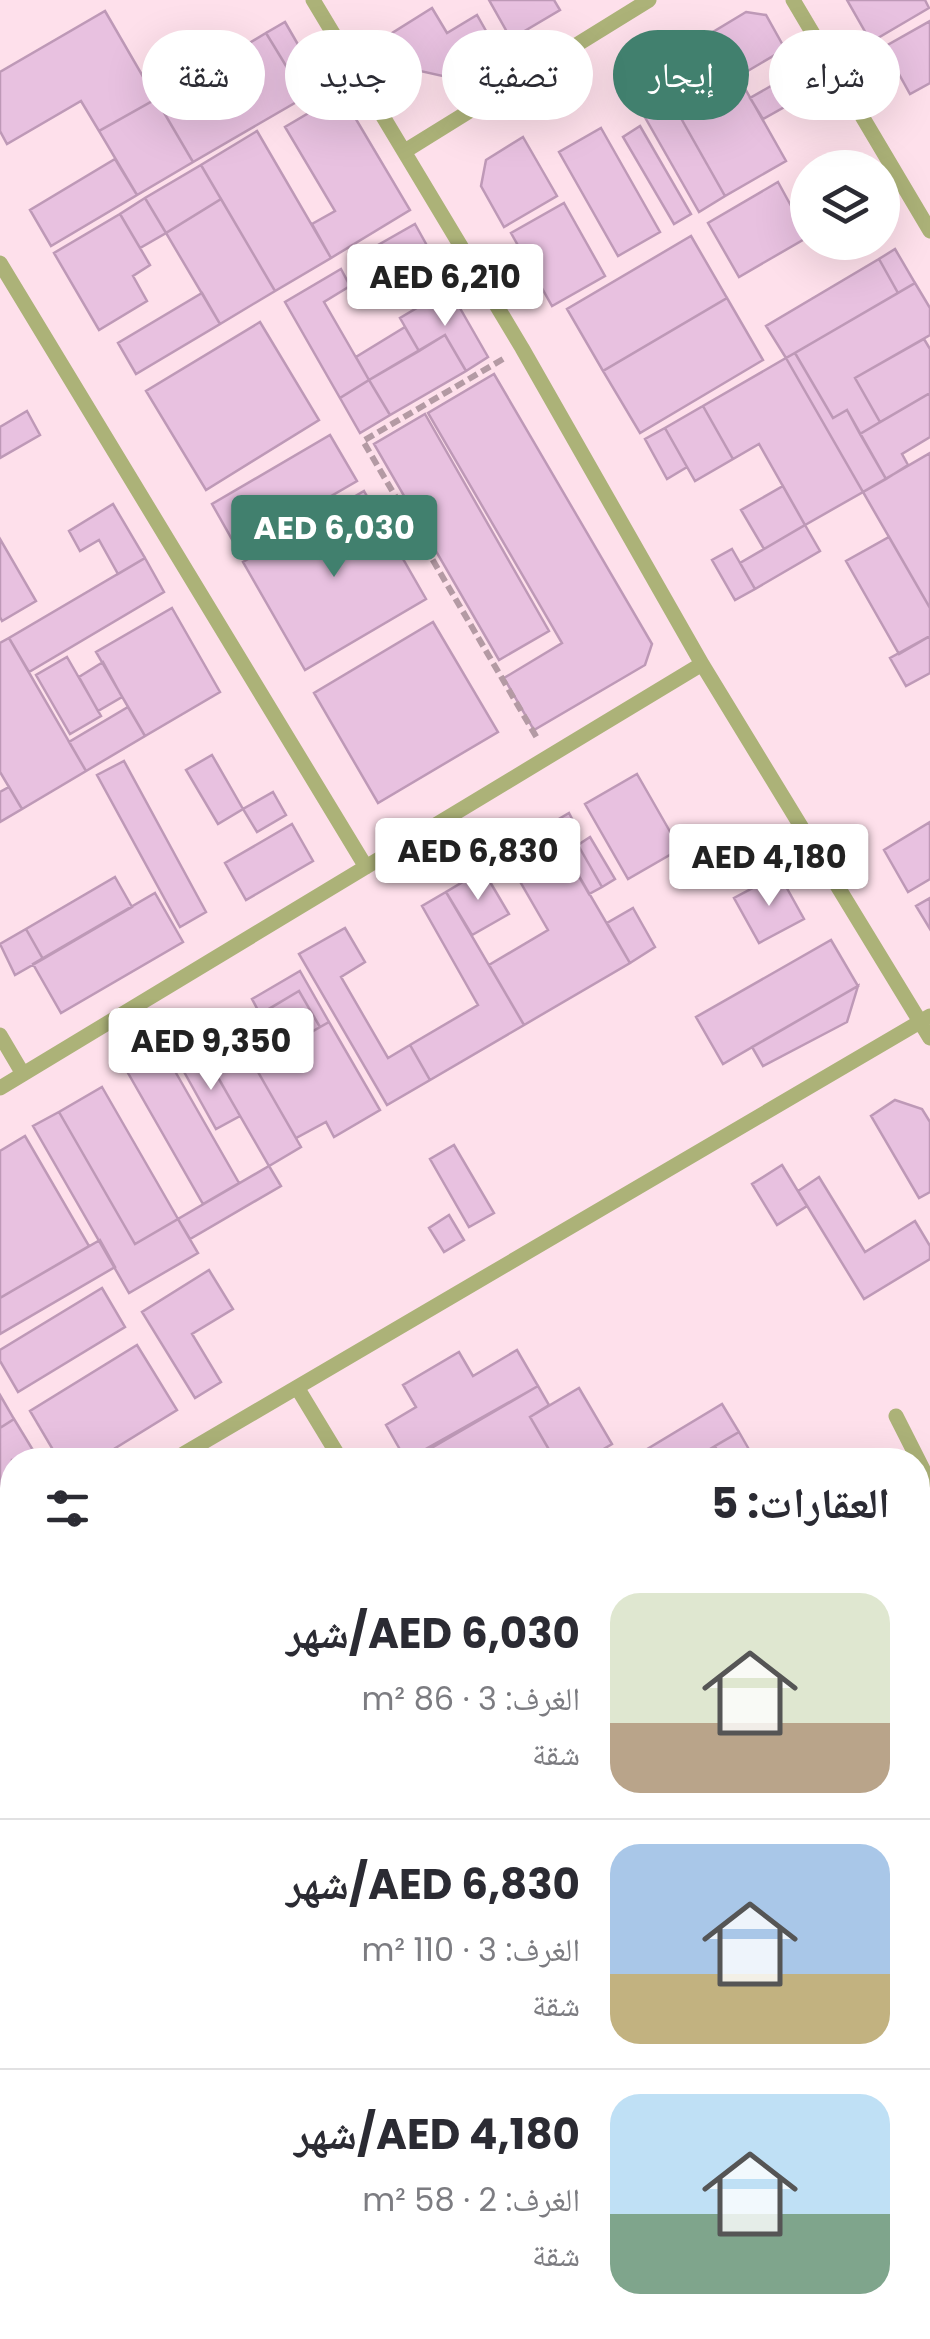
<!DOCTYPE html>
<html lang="ar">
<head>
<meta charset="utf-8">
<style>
  :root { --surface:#fff; --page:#f2f2f3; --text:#2b2b33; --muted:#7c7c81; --line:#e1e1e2; --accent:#41806e }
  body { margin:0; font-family:Poppins,"Noto Naskh Arabic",sans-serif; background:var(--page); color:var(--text); direction:rtl; height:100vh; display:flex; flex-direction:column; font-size:38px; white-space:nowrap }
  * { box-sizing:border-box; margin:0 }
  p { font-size:32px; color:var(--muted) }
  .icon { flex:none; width:55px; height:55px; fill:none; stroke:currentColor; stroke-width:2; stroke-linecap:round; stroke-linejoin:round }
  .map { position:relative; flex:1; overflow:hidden; direction:ltr }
  .drawer { position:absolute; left:0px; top:1448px; width:930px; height:892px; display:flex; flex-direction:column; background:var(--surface); border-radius:40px 40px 0 0; box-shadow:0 10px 40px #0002; direction:rtl }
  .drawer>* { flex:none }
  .banner { position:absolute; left:30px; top:30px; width:870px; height:90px; direction:rtl; display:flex; gap:20px }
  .buttons { position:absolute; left:790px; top:150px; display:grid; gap:20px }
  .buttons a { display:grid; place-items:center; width:110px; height:110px; border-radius:50%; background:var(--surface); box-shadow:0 10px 40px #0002; font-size:50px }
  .price { position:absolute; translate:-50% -85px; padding:0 22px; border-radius:10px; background:#fff; color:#222; font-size:32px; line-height:65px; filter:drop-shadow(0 2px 5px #0008) }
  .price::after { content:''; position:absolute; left:50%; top:60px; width:30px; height:22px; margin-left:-15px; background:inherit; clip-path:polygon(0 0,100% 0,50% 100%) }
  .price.selected { background:var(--accent); color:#fff }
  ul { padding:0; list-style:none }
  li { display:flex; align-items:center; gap:30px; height:250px; padding:0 40px }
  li+li { border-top:2px solid var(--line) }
  li span { display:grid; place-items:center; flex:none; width:280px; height:200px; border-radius:30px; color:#555 }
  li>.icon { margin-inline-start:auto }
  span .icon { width:120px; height:120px; fill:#fffc; stroke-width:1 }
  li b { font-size:42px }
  h2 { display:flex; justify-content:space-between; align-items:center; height:120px; padding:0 40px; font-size:42px }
  .pill { padding:0 35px; border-radius:45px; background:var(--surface); box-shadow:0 10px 40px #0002; font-size:35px; line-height:90px }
  .pill.selected { background:var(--accent); color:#fff }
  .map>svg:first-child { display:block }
  .building { fill:#e8c1e0; stroke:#be99b7; stroke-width:2.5 }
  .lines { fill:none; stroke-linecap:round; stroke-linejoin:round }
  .path { stroke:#b49aa4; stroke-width:6; stroke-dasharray:10 5; stroke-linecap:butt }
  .service { stroke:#acb278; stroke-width:15 }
</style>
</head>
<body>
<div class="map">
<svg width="930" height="2339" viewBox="0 0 930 2339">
  <rect width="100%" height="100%" fill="#fee0eb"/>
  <path class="building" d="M 489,0 L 554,0 L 560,10 L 511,39 Z
    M 847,0 L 925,0 L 929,8 L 871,42 Z
    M 432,8 L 447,33 L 477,15 L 494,45 L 447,77 L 411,69 L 389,35 Z
    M 105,11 L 156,99 L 99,131 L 81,101 L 7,144 L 0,131 L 0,72 Z
    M 746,12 L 766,15 L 785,49 L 734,79 L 708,35 Z
    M 930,21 L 930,83 L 910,94 L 884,47 Z
    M 285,22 L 322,86 L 305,97 L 266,33 Z
    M 266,33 L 305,97 L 193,162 L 156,99 Z
    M 708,35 L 734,79 L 680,111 L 654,67 Z
    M 654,67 L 665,85 L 637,102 L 626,83 Z
    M 792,74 L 804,96 L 763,119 L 750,98 Z
    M 743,85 L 786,161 L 725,196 L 682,120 Z
    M 665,90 L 725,196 L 699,212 L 638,105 Z
    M 341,94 L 410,210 L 331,258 L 312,224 L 335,211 L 285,127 Z
    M 156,99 L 193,162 L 137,195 L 99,131 Z
    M 640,126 L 691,214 L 674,224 L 623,137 Z
    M 601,128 L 660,232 L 618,256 L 559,152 Z
    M 257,131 L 331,258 L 275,291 L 201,165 Z
    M 523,137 L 557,196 L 504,227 L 481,186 L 486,160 Z
    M 831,155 L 837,168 L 809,168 L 809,166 Z
    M 115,159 L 137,195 L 51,246 L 30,210 Z
    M 201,165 L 221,199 L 166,233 L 145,198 Z
    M 778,182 L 808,237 L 739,277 L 708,223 Z
    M 145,198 L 166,233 L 140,248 L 120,214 Z
    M 221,199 L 275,291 L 220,324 L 166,233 Z
    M 564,203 L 605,276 L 552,306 L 511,233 Z
    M 120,214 L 150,265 L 133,276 L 147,301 L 99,330 L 54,253 Z
    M 415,224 L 430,251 L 379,280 L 364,253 Z
    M 691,236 L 727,298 L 603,371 L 567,309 Z
    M 895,249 L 915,283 L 898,293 L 879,259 Z
    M 879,259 L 898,293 L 786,358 L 766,326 Z
    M 341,269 L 350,286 L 324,302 L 369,380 L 340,398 L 285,302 Z
    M 915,283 L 930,308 L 930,335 L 855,378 L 880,422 L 860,434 L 847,410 L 833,418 L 795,353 Z
    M 449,289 L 488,357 L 466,371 L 445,335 L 419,351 L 400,318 Z
    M 202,293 L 220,324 L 136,374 L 118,343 Z
    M 727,298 L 763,360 L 640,433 L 603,371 Z
    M 260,322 L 319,420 L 206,490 L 146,391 Z
    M 405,327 L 419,351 L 369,380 L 356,357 Z
    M 445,335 L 466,371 L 390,415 L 369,380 Z
    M 924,339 L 930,349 L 930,393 L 880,422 L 855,378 Z
    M 795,353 L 833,418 L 847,410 L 886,479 L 863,492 L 786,358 Z
    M 786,358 L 863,492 L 805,525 L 759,444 L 733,459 L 703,406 Z
    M 494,374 L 652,644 L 645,665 L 534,730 L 504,678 L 562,643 L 428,413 Z
    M 369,380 L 390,415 L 360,433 L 340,398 Z
    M 930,393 L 930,437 L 902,454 L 908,465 L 886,479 L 860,434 Z
    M 703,406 L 733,459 L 695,481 L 665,428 Z
    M 27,411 L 40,435 L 0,458 L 0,427 Z
    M 425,414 L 549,631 L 499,660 L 374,444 Z
    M 665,428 L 687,467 L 667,479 L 645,439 Z
    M 330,435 L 357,481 L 238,550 L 212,504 Z
    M 930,453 L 930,608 L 863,492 Z
    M 783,486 L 805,525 L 764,549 L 741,510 Z
    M 364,491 L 426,599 L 305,670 L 243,562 Z
    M 113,504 L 145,558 L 118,574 L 99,540 L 80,551 L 69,531 Z
    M 805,525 L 820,551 L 755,589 L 740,563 Z
    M 889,537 L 930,608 L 930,636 L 899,654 L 846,561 Z
    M 0,539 L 36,601 L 2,621 L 0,617 Z
    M 732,549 L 755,589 L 735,600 L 712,560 Z
    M 145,558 L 164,592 L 29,672 L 9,638 Z
    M 172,608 L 220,692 L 145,736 L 96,652 Z
    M 433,622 L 498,732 L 378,803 L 314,693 Z
    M 930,636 L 930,673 L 906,686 L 890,658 Z
    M 9,638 L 86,771 L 22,809 L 0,772 L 0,643 Z
    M 67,657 L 101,716 L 70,734 L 36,675 Z
    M 103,662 L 122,697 L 98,711 L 79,677 Z
    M 128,707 L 145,736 L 86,771 L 69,742 Z
    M 212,755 L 243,809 L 218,824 L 186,770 Z
    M 124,761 L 206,912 L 180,927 L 97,775 Z
    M 637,774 L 680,849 L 628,879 L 585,804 Z
    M 9,787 L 22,809 L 0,822 L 0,792 Z
    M 273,792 L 286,815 L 257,832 L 243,809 Z
    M 569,813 L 578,830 L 559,842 L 630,963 L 524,1025 L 489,965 L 548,930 L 503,852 Z
    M 930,822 L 930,879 L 908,892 L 884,850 Z
    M 292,824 L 313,861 L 246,900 L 225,863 Z
    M 590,837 L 615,879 L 602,887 L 578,845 Z
    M 578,845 L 602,887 L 589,894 L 565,852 Z
    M 483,870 L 509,914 L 472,935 L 446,892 Z
    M 779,874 L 804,919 L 759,943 L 734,898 Z
    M 115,877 L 132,907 L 43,959 L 26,929 Z
    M 446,892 L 524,1025 L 430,1080 L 410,1045 L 478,1005 L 422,906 Z
    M 155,893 L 183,942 L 61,1013 L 33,964 Z
    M 930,898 L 930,929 L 916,906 Z
    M 633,908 L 655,947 L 630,963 L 607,923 Z
    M 345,928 L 365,962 L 341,977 L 388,1058 L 410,1045 L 430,1080 L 387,1105 L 299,954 Z
    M 26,929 L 43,959 L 15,975 L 0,944 Z
    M 831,940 L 858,986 L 723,1064 L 696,1017 Z
    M 300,971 L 329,1022 L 320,1027 L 299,991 L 260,1014 L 252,999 Z
    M 858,986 L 847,1022 L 763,1066 L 752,1047 Z
    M 299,991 L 320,1027 L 269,1056 L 249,1021 Z
    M 227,1018 L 301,1147 L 269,1166 L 194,1036 Z
    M 329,1022 L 380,1110 L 334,1137 L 326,1122 L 296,1138 L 254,1065 Z
    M 164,1052 L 239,1183 L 203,1204 L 128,1073 Z
    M 206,1056 L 240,1116 L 216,1129 L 183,1070 Z
    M 102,1087 L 178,1219 L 135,1244 L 59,1112 Z
    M 895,1100 L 922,1109 L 930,1122 L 930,1192 L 919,1198 L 871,1116 Z
    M 59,1112 L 135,1244 L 178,1219 L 198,1253 L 129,1293 L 33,1126 Z
    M 25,1136 L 89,1246 L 0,1298 L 0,1151 Z
    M 454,1145 L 494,1213 L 469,1227 L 430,1159 Z
    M 782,1165 L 807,1206 L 777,1225 L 752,1184 Z
    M 269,1166 L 281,1186 L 190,1239 L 178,1219 Z
    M 819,1177 L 865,1252 L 915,1221 L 930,1246 L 930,1259 L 864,1299 L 798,1191 Z
    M 449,1215 L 464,1240 L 444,1252 L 429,1228 Z
    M 100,1240 L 115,1267 L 0,1334 L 0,1298 Z
    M 209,1270 L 233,1309 L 192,1334 L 221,1382 L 195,1398 L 142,1312 Z
    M 102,1288 L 125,1327 L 18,1392 L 0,1361 L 0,1350 Z
    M 137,1345 L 177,1410 L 96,1460 L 59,1460 L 30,1411 Z
    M 517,1350 L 538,1386 L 406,1460 L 386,1425 L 416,1407 L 403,1385 L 459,1352 L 473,1376 Z
    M 538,1386 L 549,1405 L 530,1417 L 555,1460 L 411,1460 Z
    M 579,1388 L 612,1444 L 585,1460 L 555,1460 L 530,1417 Z
    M 0,1395 L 14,1419 L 0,1428 Z
    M 722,1404 L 739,1432 L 691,1460 L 642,1460 L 639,1454 Z
    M 14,1419 L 39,1460 L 12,1460 L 12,1505 L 7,1508 L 0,1495 L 0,1428 Z
    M 739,1432 L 755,1460 L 722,1460 L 715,1446 Z
    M 12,1765 L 12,1798 L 0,1805 L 0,1772 Z
    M 12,1821 L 12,1867 L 0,1846 L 0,1828 Z
    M 0,1895 L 12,1918 L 12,2166 L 3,2171 Z
    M 918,1922 L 930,1945 L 930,1963 L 918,1969 Z
    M 930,1979 L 930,2125 L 918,2132 L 918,1987 Z
    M 918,2180 L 930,2201 L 930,2284 L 918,2263 Z
    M 0,2274 L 12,2295 L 12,2328 L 32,2328 L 39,2339 L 0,2339 Z
    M 918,2284 L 930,2305 L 930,2311 L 918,2318 Z
    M 930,2319 L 930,2339 L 896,2339 L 918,2328 Z
    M 45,2328 L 129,2328 L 136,2339 L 52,2339 Z
    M 240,2328 L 308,2328 L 289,2339 L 247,2339 Z
    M 355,2328 L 446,2328 L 452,2339 L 336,2339 Z
    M 446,2328 L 486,2328 L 493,2339 L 452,2339 Z
    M 535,2328 L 613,2328 L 594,2339 L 542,2339 Z
    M 775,2328 L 902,2328 L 882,2339 L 760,2339 Z"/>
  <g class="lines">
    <path class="path" d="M 503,359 L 363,441 L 537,738"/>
    <path class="service" d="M 313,0 L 522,348 L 702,664 L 930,1038
      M 793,0 L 930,231
      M 405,151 L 649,0
      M 0,263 L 366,867
      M 0,1035 L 23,1074
      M 0,1088 L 702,664
      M 298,1389 L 341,1460
      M 896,1416 L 930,1483
      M 173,1460 L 930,1016
      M 0,1559 L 12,1552
      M 918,1684 L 930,1677
      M 918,1860 L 930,1881
      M 0,2221 L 12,2213
      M 172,2328 L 179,2339
      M 682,2328 L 689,2339"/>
  </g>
</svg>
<div class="buttons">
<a><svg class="icon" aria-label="layers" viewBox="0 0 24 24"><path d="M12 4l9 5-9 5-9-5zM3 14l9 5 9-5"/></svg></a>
</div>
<b class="price" style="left:445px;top:329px">AED 6,210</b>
<b class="price selected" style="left:334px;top:580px">AED 6,030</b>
<b class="price" style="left:478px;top:903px">AED 6,830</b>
<b class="price" style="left:769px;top:909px">AED 4,180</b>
<b class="price" style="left:211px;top:1093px">AED 9,350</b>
<div class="banner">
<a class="pill">شراء</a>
<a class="pill selected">إيجار</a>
<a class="pill">تصفية</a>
<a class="pill">جديد</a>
<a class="pill">شقة</a>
</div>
<section class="drawer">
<h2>العقارات: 5<svg class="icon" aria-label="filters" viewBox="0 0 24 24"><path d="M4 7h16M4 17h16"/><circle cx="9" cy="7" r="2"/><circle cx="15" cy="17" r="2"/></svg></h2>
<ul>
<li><span style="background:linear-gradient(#dfe7d0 65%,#b9a48a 0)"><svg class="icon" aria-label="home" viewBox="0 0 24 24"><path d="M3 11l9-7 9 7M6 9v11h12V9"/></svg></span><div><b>AED 6,030/شهر</b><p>الغرف: 3 · 86 m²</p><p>شقة</p></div></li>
<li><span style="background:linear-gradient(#a9c7e8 65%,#c2b280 0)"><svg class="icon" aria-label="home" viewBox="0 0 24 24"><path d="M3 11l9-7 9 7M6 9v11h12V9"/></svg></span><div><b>AED 6,830/شهر</b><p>الغرف: 3 · 110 m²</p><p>شقة</p></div></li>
<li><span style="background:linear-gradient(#bfe0f5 60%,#7fa58c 0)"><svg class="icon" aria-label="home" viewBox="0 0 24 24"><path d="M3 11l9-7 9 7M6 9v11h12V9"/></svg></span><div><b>AED 4,180/شهر</b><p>الغرف: 2 · 58 m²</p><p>شقة</p></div></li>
</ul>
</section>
</div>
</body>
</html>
